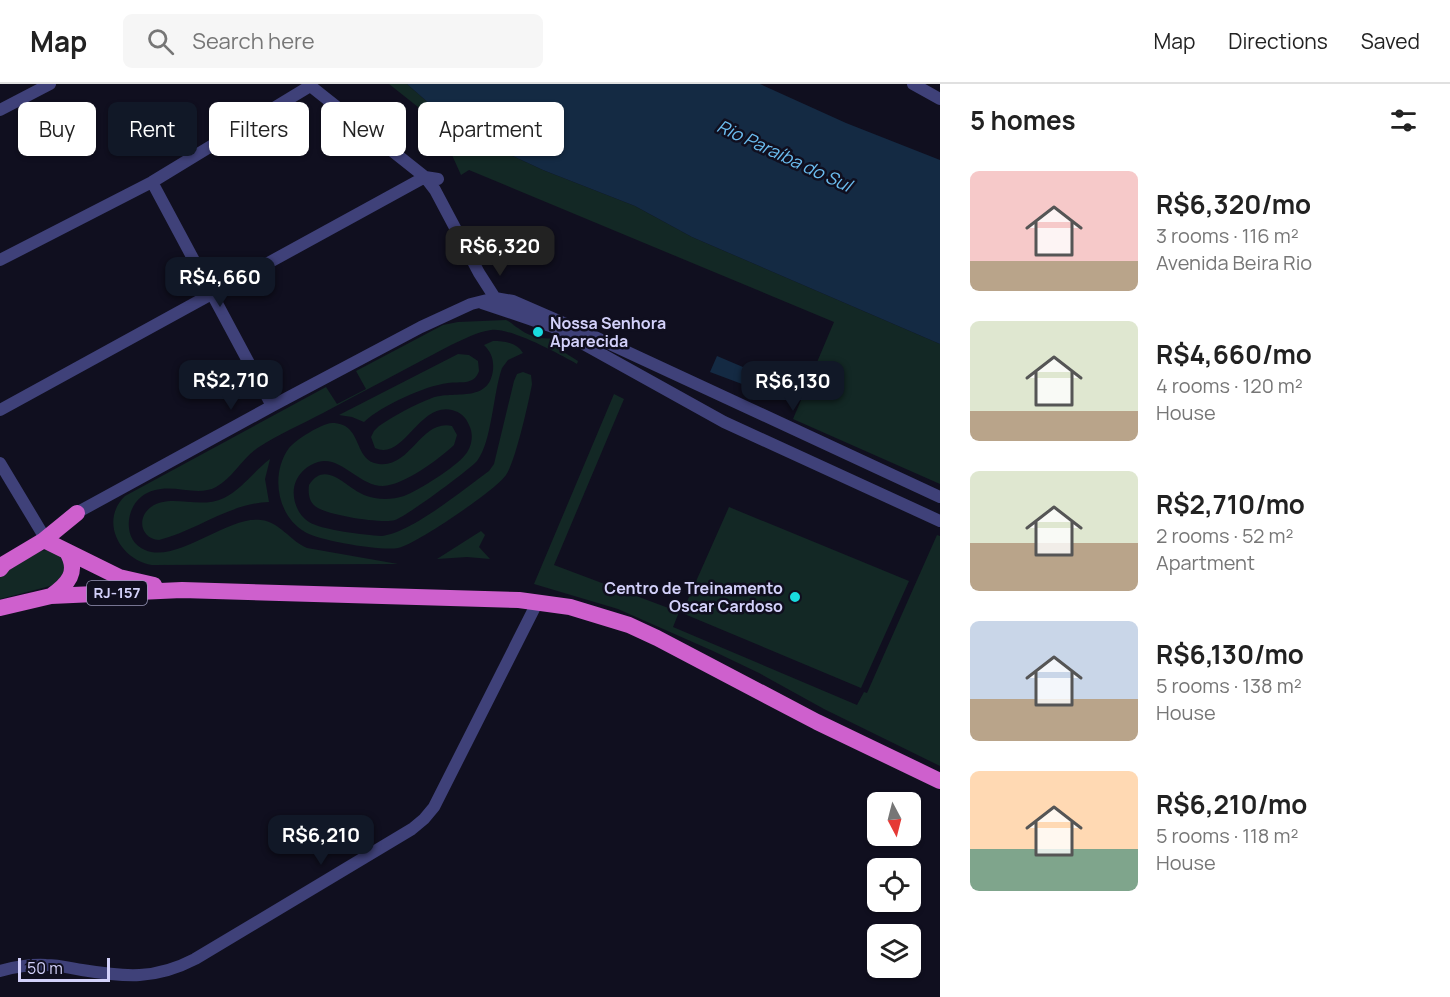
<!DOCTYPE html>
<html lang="en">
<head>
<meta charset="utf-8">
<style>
  :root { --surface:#fff; --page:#f6f6f6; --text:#222; --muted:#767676; --line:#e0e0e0; --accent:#111827 }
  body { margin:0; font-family:Manrope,sans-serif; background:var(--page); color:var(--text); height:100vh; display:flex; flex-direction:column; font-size:22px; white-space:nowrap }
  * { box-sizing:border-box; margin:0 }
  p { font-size:20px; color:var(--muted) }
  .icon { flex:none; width:33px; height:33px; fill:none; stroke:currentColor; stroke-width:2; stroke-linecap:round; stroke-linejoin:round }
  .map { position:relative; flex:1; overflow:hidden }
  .details { display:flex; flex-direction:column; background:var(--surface); width:510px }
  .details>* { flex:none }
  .top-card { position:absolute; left:18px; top:18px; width:570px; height:54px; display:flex; gap:12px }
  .needle { width:39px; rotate:173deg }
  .buttons { position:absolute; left:867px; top:708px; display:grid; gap:12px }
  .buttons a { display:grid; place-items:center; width:54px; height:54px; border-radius:9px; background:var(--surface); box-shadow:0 2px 4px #0004; font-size:30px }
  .scale { position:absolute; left:18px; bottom:15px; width:92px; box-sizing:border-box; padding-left:6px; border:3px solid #d3d1fa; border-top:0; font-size:16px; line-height:21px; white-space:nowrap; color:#d3d1fa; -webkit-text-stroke:4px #100f1f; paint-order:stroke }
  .price { position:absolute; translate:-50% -51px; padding:0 14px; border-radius:12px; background:var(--accent); color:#fff; font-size:20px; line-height:39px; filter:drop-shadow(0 2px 3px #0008) }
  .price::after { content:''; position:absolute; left:50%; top:36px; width:18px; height:14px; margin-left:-9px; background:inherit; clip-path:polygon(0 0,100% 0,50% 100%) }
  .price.active { background:#222; color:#fff }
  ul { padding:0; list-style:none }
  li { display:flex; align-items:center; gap:18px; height:150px; padding:0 30px }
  li span { display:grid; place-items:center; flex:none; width:168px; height:120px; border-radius:9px; color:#555 }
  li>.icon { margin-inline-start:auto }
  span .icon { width:72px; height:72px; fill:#fffc; stroke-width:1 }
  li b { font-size:26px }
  h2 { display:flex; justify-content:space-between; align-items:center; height:72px; padding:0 30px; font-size:26px }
  .tag { padding:0 21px; border-radius:9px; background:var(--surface); box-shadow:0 2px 4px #0004; font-size:21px; line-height:54px }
  .tag.active { background:var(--accent); color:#fff }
  header { display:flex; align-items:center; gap:36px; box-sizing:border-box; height:84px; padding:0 30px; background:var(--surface); border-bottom:2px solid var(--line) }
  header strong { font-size:28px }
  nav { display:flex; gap:33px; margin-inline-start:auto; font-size:21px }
  .search { width:420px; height:54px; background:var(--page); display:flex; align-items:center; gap:15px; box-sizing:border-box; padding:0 21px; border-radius:9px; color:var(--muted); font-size:22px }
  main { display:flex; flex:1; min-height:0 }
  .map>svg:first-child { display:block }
  .green { fill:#132825 }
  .water { fill:#142a43 }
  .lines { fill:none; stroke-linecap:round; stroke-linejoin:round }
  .minor { stroke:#3f4179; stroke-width:12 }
  .tertiary { stroke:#3f4179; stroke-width:12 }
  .trunk { stroke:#ce60cd; stroke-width:16 }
  .poi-dot { fill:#19dbdf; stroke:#100f1f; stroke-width:2 }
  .labels { text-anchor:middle; stroke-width:5; stroke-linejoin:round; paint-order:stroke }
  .shield { fill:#100f1f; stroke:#9897b8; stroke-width:1.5 }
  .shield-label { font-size:15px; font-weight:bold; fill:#d3d1fa }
  .poi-label { font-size:16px; font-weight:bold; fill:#d3d1fa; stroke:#100f1f; text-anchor:start }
  .water-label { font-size:18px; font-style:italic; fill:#6bbcef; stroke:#100f1f }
</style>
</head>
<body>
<header>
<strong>Map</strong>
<div class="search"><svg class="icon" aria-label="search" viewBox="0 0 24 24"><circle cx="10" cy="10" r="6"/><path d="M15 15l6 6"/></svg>Search here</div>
<nav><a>Map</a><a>Directions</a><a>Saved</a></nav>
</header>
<main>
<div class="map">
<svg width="940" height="913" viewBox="0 0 940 913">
  <rect width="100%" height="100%" fill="#100f1f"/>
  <path class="green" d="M 389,0 L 407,0 L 439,28 L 481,57 L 543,86 L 635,122 L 692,153 L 940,260 L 940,400 L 793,335 L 834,238 L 469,86 L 461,91 L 452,71 L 423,48 L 428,42 L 419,33 L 423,27 Z
    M 506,236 C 511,238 513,241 518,244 C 529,253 546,257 559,253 L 554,262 L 578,277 L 577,280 C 559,270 510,243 491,246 C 477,248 464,255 451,261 C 409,283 366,306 323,329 C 302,340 279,350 259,363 C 242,374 233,394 216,403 C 194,415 166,394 141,413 C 125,426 123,457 145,466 C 177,480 228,431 261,436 C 280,438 290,457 307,464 L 398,480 L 152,481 C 120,476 99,437 125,412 L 326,303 L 337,320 L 366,305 L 356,287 L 443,241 L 458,238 Z
    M 493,257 C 505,257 517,259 523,269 L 508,276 L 502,284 C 493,309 492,358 477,377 C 469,386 407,432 395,436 C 382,440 325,431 315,422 C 309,417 308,409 309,401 C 326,375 346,404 364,411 C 377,416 391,416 404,412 C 418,407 457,382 465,371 C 472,363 474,350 469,341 C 466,333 460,328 452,326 C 419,318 404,377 375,364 L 371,353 L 374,347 L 379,342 C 395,331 414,321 432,314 C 453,306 489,320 493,286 C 494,275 491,268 484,261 Z
    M 458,270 L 469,271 L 478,277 L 479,287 C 474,302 460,297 448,299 C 424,302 381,322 364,338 L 352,333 L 339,331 Z
    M 523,288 L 531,291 L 532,300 C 529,317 515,379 506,391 C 496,406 415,461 398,464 C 381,467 320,457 305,448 C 277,432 270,390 289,364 C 296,356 320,340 332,339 C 364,339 352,377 379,380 C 411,384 421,335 452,342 L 457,351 L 454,361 C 438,376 404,401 383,402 C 356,402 338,365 311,381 C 305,384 299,390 296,397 C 290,411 296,430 309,438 C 321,446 366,451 381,452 C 410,450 464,405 489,387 L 494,380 L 514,297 L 517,290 Z
    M 614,310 L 624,315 L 554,481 L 679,528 L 673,543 L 857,621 L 864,608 L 867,609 L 937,451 L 940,452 L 940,682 L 824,625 L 759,589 L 713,567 L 618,525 L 534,500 Z
    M 270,375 L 265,395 L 269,418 C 230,419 196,447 159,456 C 141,455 136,434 151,423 C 171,409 199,426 224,414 C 242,405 254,387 270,375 Z
    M 729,423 L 909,497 L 861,604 L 682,529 Z
    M 481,447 L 485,451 L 479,463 L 490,475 L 467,473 L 437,475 Z
    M 47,466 L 62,471 L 67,485 L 54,501 L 0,515 L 0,491 L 41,467 Z"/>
  <path class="water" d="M 407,0 L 760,0 L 846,39 L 940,76 L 940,260 L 692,153 L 635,122 L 543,86 L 481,57 L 439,28 Z
    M 717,272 L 757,289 L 750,303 L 710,288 Z"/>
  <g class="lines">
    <path class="minor" d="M 308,0 L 425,93 L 435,106 L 479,189 L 495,214
      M 0,26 L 50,0
      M 152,98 L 272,322
      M 0,176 L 152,98 L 310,2
      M 482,219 L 553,243 L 724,338 L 940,437
      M 0,326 L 425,93 L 438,95
      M 0,379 L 42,449
      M 69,433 L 272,322 L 421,243 L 471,220 L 495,214 L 513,217 L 582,247 L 940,413
      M 0,887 C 15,883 30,880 46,881 C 58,881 70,884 82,886 C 125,893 155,896 195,875 L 412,745 L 424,735 L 434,723 L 538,517"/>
    <path class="tertiary" d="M 913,0 L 940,15"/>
    <path class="trunk" d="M 44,456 L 77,429
      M 0,485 L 4,480 L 44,456 L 119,493 L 154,501
      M 51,512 C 68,500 79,488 67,468
      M 0,524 L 51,512 L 182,506 L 519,516 L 570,523 L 629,541 L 657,554 L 817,638 L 940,697"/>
  </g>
  <g class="poi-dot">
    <circle cx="538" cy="248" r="6"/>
    <circle cx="795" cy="513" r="6"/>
  </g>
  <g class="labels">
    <rect class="shield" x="87" y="497" width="60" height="24" rx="4.5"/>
    <g class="shield-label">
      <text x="117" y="514">RJ-157</text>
    </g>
    <g class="poi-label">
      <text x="550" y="245">Nossa Senhora<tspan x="550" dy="18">Aparecida</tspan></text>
      <text x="783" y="510" text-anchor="end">Centro de Treinamento<tspan x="783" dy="18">Oscar Cardoso</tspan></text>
    </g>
    <g class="water-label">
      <text transform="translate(784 72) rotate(25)" y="6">Rio Paraíba do Sul</text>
    </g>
  </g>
</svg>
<div class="buttons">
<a><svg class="needle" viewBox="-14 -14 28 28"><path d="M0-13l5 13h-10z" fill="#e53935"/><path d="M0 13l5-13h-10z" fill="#767676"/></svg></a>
<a><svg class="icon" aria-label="locate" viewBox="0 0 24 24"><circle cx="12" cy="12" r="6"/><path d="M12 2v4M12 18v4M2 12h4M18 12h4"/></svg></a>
<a><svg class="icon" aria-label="layers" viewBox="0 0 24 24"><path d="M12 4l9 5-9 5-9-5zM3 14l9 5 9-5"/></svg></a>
</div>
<div class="scale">50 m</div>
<b class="price active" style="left:500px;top:193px">R$6,320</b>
<b class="price" style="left:220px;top:224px">R$4,660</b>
<b class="price" style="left:231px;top:327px">R$2,710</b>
<b class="price" style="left:793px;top:328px">R$6,130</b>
<b class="price" style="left:321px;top:782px">R$6,210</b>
<div class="top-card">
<a class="tag">Buy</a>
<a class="tag active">Rent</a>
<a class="tag">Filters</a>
<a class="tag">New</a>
<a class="tag">Apartment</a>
</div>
</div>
<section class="details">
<h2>5 homes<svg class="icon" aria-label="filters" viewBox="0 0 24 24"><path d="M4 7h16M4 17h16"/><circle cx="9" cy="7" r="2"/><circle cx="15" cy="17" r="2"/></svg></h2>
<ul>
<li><span style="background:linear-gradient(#f6c9c9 75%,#b9a48a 0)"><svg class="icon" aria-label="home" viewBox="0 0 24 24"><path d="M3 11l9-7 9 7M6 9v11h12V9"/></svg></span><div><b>R$6,320/mo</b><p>3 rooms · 116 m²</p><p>Avenida Beira Rio</p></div></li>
<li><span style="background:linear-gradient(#dfe7d0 75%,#b9a48a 0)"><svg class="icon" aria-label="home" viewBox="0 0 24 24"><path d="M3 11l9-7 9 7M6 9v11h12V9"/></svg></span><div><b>R$4,660/mo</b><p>4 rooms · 120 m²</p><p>House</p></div></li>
<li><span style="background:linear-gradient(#dfe7d0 60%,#b9a48a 0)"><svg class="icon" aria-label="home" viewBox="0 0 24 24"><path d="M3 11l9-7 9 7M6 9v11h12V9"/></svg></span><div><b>R$2,710/mo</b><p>2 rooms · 52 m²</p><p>Apartment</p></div></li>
<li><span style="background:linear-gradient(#c9d6e8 65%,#b9a48a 0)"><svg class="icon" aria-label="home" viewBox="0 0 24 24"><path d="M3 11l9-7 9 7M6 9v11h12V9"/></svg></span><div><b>R$6,130/mo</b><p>5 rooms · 138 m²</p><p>House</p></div></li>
<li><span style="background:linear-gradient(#ffd9b3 65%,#7fa58c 0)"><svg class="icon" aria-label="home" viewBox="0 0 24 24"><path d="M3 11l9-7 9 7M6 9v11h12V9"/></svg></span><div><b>R$6,210/mo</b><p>5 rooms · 118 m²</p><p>House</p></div></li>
</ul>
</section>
</main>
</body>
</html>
